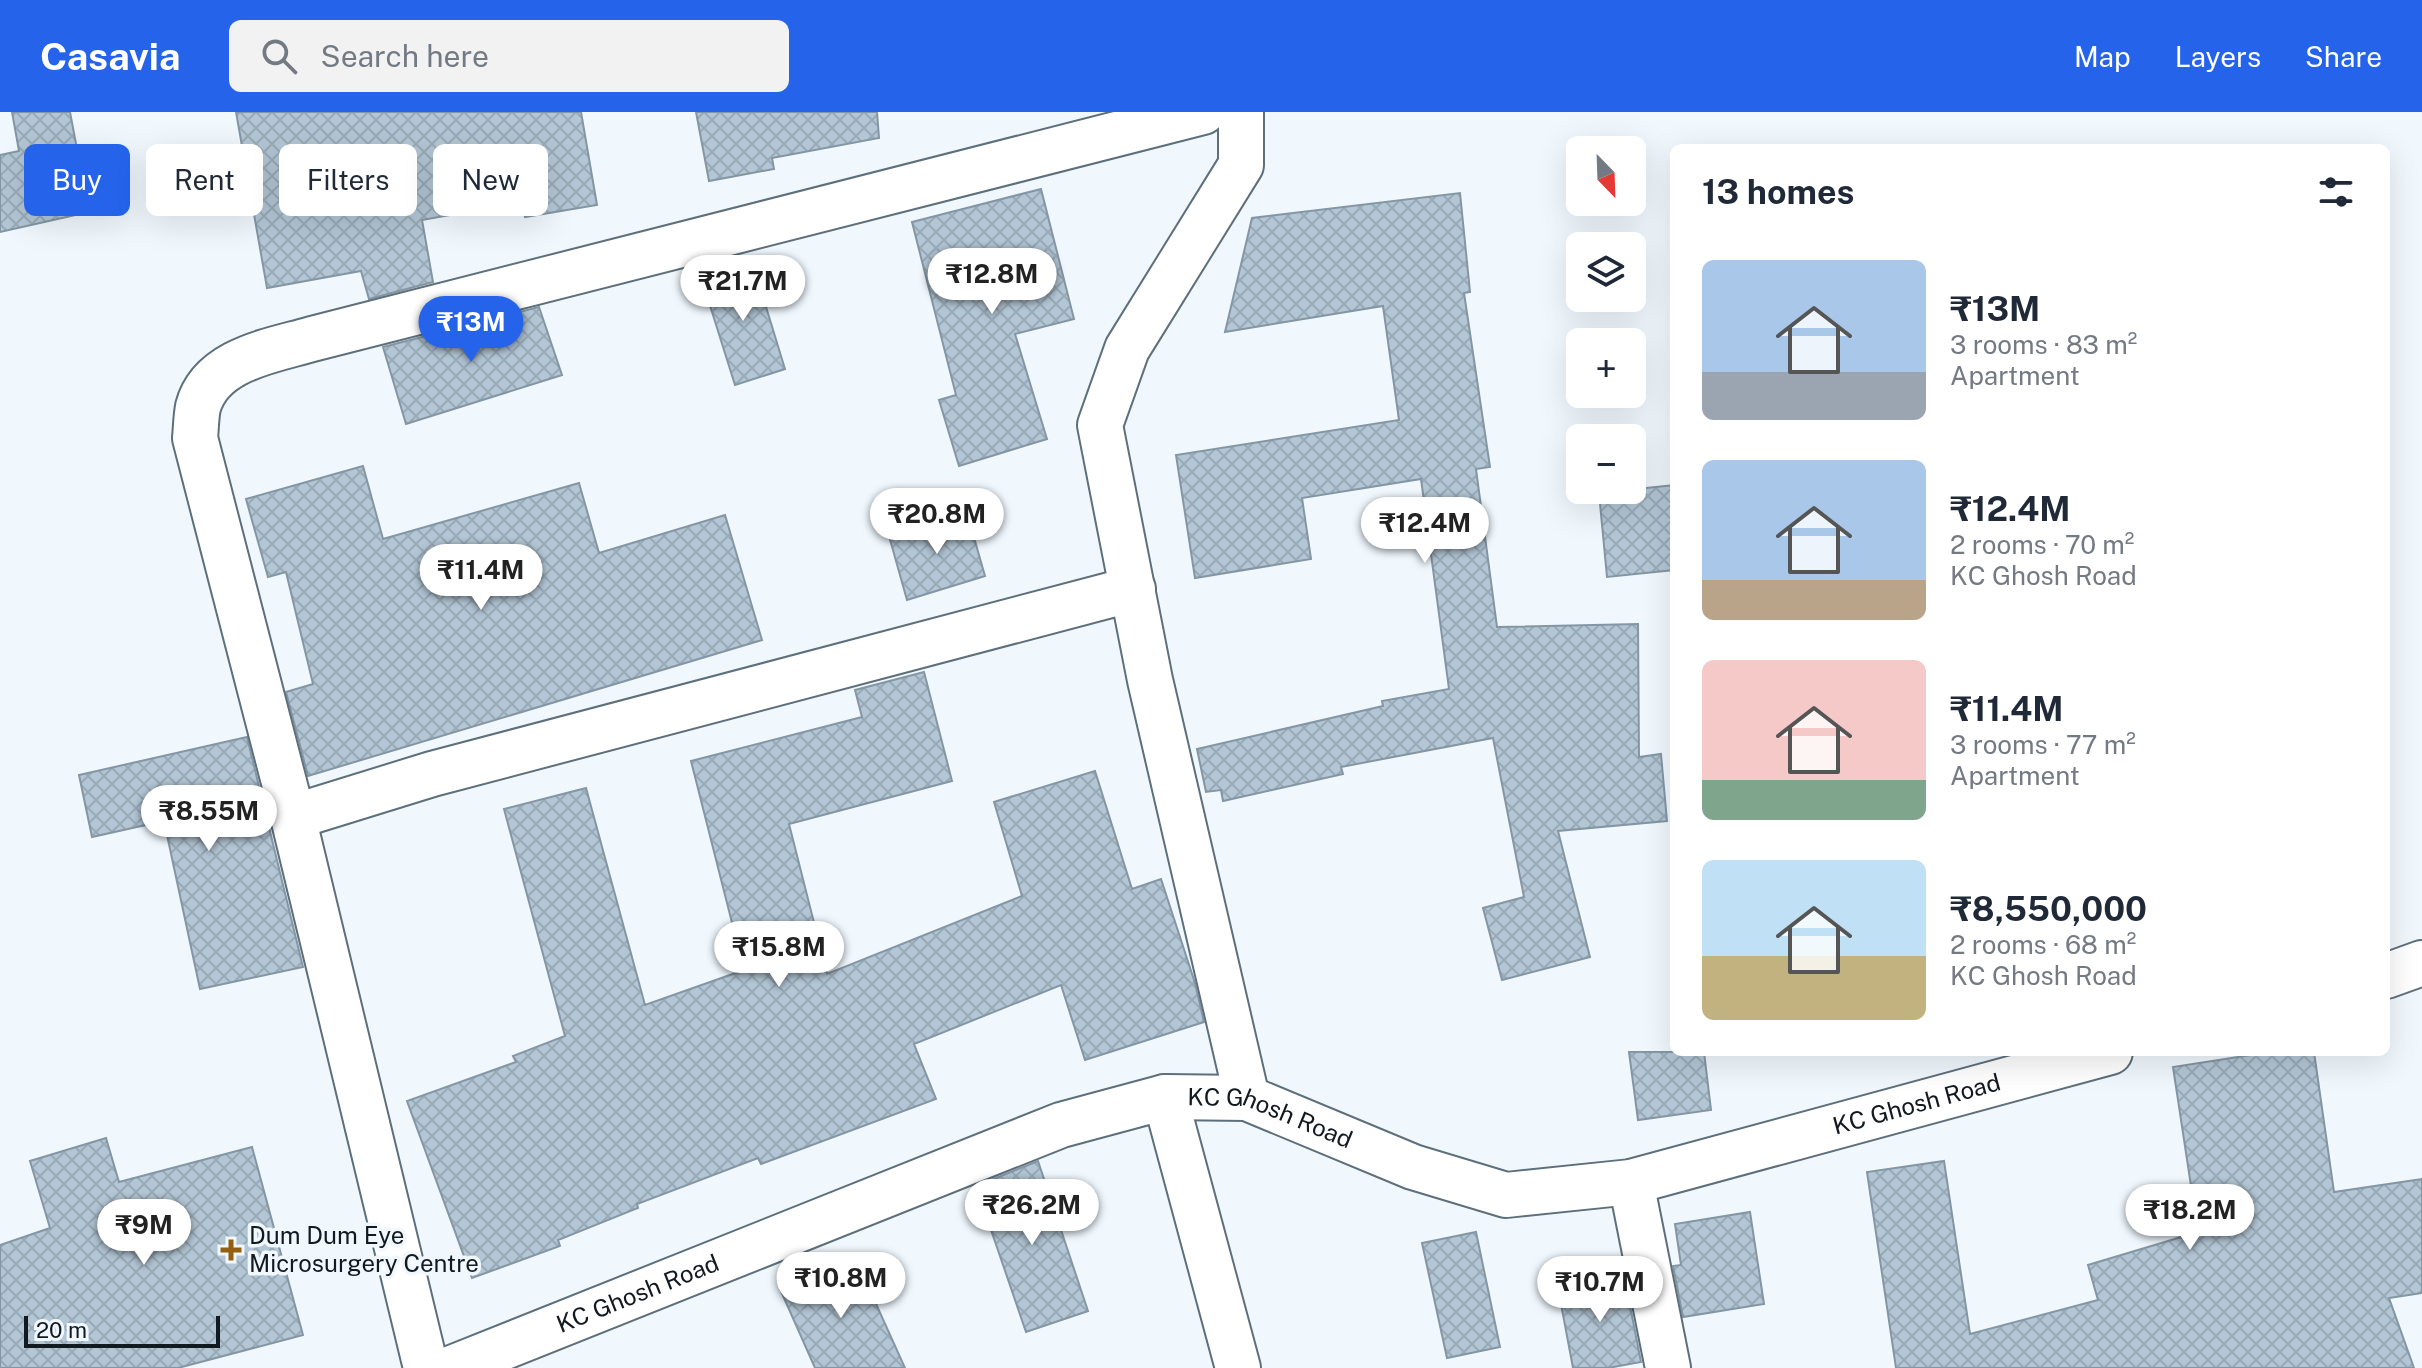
<!DOCTYPE html>
<html lang="en">
<head>
<meta charset="utf-8">
<style>
  :root { --surface:#fff; --page:#f2f2f3; --text:#1f2937; --muted:#747a83; --accent:#2563eb }
  body { margin:0; font-family:"Public Sans",sans-serif; background:var(--page); color:var(--text); height:100vh; display:flex; flex-direction:column; font-size:30px; white-space:nowrap }
  * { box-sizing:border-box; margin:0 }
  p { font-size:26px; color:var(--muted) }
  .icon { flex:none; width:44px; height:44px; fill:none; stroke:currentColor; stroke-width:2; stroke-linecap:round; stroke-linejoin:round }
  .map { position:relative; flex:1; overflow:hidden }
  .panel { position:absolute; left:1670px; top:32px; width:720px; height:912px; display:flex; flex-direction:column; background:var(--surface); border-radius:12px; box-shadow:0 8px 32px #0002 }
  .panel>* { flex:none }
  .guide { position:absolute; left:24px; top:32px; width:760px; height:72px; display:flex; gap:16px }
  .needle { width:52px; rotate:157deg }
  .buttons { position:absolute; left:1566px; top:24px; display:grid; gap:16px }
  .buttons a { display:grid; place-items:center; width:80px; height:80px; border-radius:12px; background:var(--surface); box-shadow:0 8px 32px #0002; font-size:40px }
  .scale { position:absolute; left:24px; bottom:20px; width:196px; box-sizing:border-box; padding-left:8px; border:4px solid #12191f; border-top:0; font-size:22px; line-height:28px; white-space:nowrap; color:#12191f; -webkit-text-stroke:6px #f0f8fe; paint-order:stroke }
  .price { position:absolute; translate:-50% -68px; padding:0 18px; border-radius:28px; background:#fff; color:#222; font-size:26px; line-height:52px; filter:drop-shadow(0 2px 4px #0008) }
  .price::after { content:''; position:absolute; left:50%; top:48px; width:24px; height:18px; margin-left:-12px; background:inherit; clip-path:polygon(0 0,100% 0,50% 100%) }
  .price.active { background:var(--accent); color:#fff }
  ul { padding:0; list-style:none }
  li { display:flex; align-items:center; gap:24px; height:200px; padding:0 32px }
  li span { display:grid; place-items:center; flex:none; width:224px; height:160px; border-radius:12px; color:#555 }
  li>.icon { margin-inline-start:auto }
  span .icon { width:96px; height:96px; fill:#fffc; stroke-width:1 }
  li b { font-size:34px }
  h2 { display:flex; justify-content:space-between; align-items:center; height:96px; padding:0 32px; font-size:34px }
  .pill { padding:0 28px; border-radius:12px; background:var(--surface); box-shadow:0 8px 32px #0002; font-size:28px; line-height:72px }
  .pill.active { background:var(--accent); color:#fff }
  header { display:flex; align-items:center; gap:48px; box-sizing:border-box; height:112px; padding:0 40px; background:var(--accent); color:#fff }
  header strong { font-size:38px }
  nav { display:flex; gap:44px; margin-inline-start:auto; font-size:28px }
  .search { width:560px; height:72px; background:var(--page); display:flex; align-items:center; gap:20px; box-sizing:border-box; padding:0 28px; border-radius:12px; color:var(--muted); font-size:30px }
  .map>svg:first-child { display:block }
  .building { fill:url(#building-cross-hatch); stroke:#8496a4; stroke-width:2 }
  .lines { fill:none; stroke-linecap:round; stroke-linejoin:round }
  .minor-casing { stroke:#5e6f7c; stroke-width:48 }
  .minor { stroke:#fff; stroke-width:44 }
  .poi-dot { fill:#936011; stroke:#f0f8fe; stroke-width:3 }
  .labels { text-anchor:middle; stroke-width:7; stroke-linejoin:round; paint-order:stroke }
  .street-label { font-size:24px; fill:#12191f; stroke:#f0f8fe }
  .poi-label { font-size:24px; fill:#12191f; stroke:#f0f8fe; text-anchor:start }
</style>
</head>
<body>
<header>
<strong>Casavia</strong>
<div class="search"><svg class="icon" aria-label="search" viewBox="0 0 24 24"><circle cx="10" cy="10" r="6"/><path d="M15 15l6 6"/></svg>Search here</div>
<nav><a>Map</a><a>Layers</a><a>Share</a></nav>
</header>
<div class="map">
<svg width="2422" height="1256" viewBox="0 0 2422 1256">
  <defs>
    <pattern id="building-cross-hatch" width="8" height="8" patternUnits="userSpaceOnUse" patternTransform="scale(2)"><rect width="8" height="8" fill="#b3c6d5"/><path d="M0 0l8 8M0 8l8-8" fill="none" stroke="#99aab6"/></pattern>
  </defs>
  <rect width="100%" height="100%" fill="#f0f8fe"/>
  <path class="building" d="M 12,0 L 70,0 L 89,100 L 0,120 L 0,43 L 19,39 Z
    M 236,0 L 581,0 L 597,93 L 525,105 L 522,90 L 422,108 L 433,170 L 369,187 L 361,159 L 267,176 Z
    M 696,0 L 877,0 L 879,26 L 772,46 L 774,57 L 709,69 Z
    M 1041,77 L 1074,207 L 1015,222 L 1047,327 L 959,354 L 939,288 L 956,283 L 912,110 Z
    M 1460,81 L 1470,180 L 1464,181 L 1490,355 L 1476,357 L 1497,515 L 1638,512 L 1639,645 L 1661,642 L 1667,709 L 1558,719 L 1590,845 L 1502,868 L 1483,796 L 1524,785 L 1493,626 L 1341,655 L 1343,662 L 1223,689 L 1221,678 L 1206,680 L 1197,637 L 1383,594 L 1382,589 L 1449,577 L 1421,367 L 1302,386 L 1311,447 L 1195,466 L 1176,343 L 1399,308 L 1383,194 L 1225,220 L 1252,106 Z
    M 752,149 L 785,257 L 735,273 L 701,165 Z
    M 539,195 L 562,263 L 406,312 L 383,235 Z
    M 363,354 L 383,427 L 579,371 L 599,441 L 725,403 L 762,528 L 308,664 L 286,580 L 313,572 L 286,460 L 268,465 L 246,387 Z
    M 1674,373 L 1674,458 L 1607,465 L 1599,381 Z
    M 967,401 L 985,464 L 907,488 L 889,424 Z
    M 924,560 L 952,669 L 789,712 L 827,862 L 1022,784 L 994,690 L 1095,659 L 1132,777 L 1161,767 L 1195,871 L 1204,910 L 1085,948 L 1061,873 L 914,932 L 936,987 L 761,1052 L 758,1046 L 637,1092 L 638,1096 L 558,1128 L 560,1134 L 472,1166 L 407,989 L 516,950 L 513,944 L 565,924 L 504,697 L 586,676 L 645,893 L 744,858 L 691,649 L 862,605 L 855,578 Z
    M 247,625 L 303,855 L 200,877 L 164,709 L 92,725 L 79,663 Z
    M 1629,940 L 1704,940 L 1711,998 L 1638,1008 Z
    M 2270,940 L 2314,940 L 2334,1080 L 2422,1067 L 2422,1181 L 2389,1186 L 2414,1256 L 1896,1256 L 1867,1060 L 1944,1049 L 1970,1222 L 2098,1188 L 2088,1153 L 2198,1120 L 2173,955 Z
    M 106,1026 L 119,1070 L 252,1035 L 303,1223 L 178,1256 L 0,1256 L 0,1133 L 50,1116 L 30,1049 Z
    M 1038,1049 L 1088,1199 L 1026,1220 L 976,1074 Z
    M 1750,1100 L 1764,1192 L 1683,1205 L 1673,1154 L 1681,1153 L 1675,1112 Z
    M 1476,1120 L 1500,1235 L 1447,1246 L 1422,1131 Z
    M 854,1143 L 905,1256 L 815,1256 L 780,1177 Z
    M 1624,1163 L 1641,1250 L 1608,1256 L 1573,1256 L 1558,1176 Z"/>
  <g class="lines">
    <defs>
      <g id="minor">
        <path d="M 1241,0 L 1241,53 L 1127,237 L 1100,313 L 1150,568 L 1247,986"/>
        <path d="M 293,705 L 432,662 L 1133,477"/>
        <path d="M 2386,864 L 2422,851"/>
        <path d="M 1165,985 L 1238,1256"/>
        <path d="M 1631,1070 L 1668,1256"/>
        <path d="M 426,1256 L 293,705 L 195,326 C 196,316 196,305 198,295 C 211,247 271,239 312,227 L 1203,0"/>
        <path id="s1" d="M 452,1256 L 1061,1013 L 1165,985 L 1247,986 L 1413,1055 L 1506,1083 L 1631,1070 L 2110,940"/>
      </g>
    </defs>
    <use href="#minor" class="minor-casing"/>
    <use href="#minor" class="minor"/>
  </g>
  <path class="poi-dot" d="M227 1126h8v8h8v8h-8v8h-8v-8h-8v-8h8z"/>
  <g class="labels">
    <g class="street-label">
      <text dy="8" stroke="none"><textPath href="#s1" startOffset="1544">KC Ghosh Road</textPath></text>
      <text dy="8" stroke="none"><textPath href="#s1" startOffset="872">KC Ghosh Road</textPath></text>
      <text dy="8" stroke="none"><textPath href="#s1" startOffset="200">KC Ghosh Road</textPath></text>
    </g>
    <g class="poi-label">
      <text x="249" y="1132">Dum Dum Eye<tspan x="249" dy="28">Microsurgery Centre</tspan></text>
    </g>
  </g>
</svg>
<div class="buttons">
<a><svg class="needle" viewBox="-14 -14 28 28"><path d="M0-13l5 13h-10z" fill="#e53935"/><path d="M0 13l5-13h-10z" fill="#747a83"/></svg></a>
<a><svg class="icon" aria-label="layers" viewBox="0 0 24 24"><path d="M12 4l9 5-9 5-9-5zM3 14l9 5 9-5"/></svg></a>
<a>+</a>
<a>−</a>
</div>
<div class="scale">20 m</div>
<b class="price" style="left:992px;top:204px">₹12.8M</b>
<b class="price" style="left:743px;top:211px">₹21.7M</b>
<b class="price active" style="left:471px;top:252px">₹13M</b>
<b class="price" style="left:937px;top:444px">₹20.8M</b>
<b class="price" style="left:1425px;top:453px">₹12.4M</b>
<b class="price" style="left:481px;top:500px">₹11.4M</b>
<b class="price" style="left:209px;top:741px">₹8.55M</b>
<b class="price" style="left:779px;top:877px">₹15.8M</b>
<b class="price" style="left:1032px;top:1135px">₹26.2M</b>
<b class="price" style="left:2190px;top:1140px">₹18.2M</b>
<b class="price" style="left:144px;top:1155px">₹9M</b>
<b class="price" style="left:841px;top:1208px">₹10.8M</b>
<b class="price" style="left:1600px;top:1212px">₹10.7M</b>
<div class="guide">
<a class="pill active">Buy</a>
<a class="pill">Rent</a>
<a class="pill">Filters</a>
<a class="pill">New</a>
</div>
<section class="panel">
<h2>13 homes<svg class="icon" aria-label="filters" viewBox="0 0 24 24"><path d="M4 7h16M4 17h16"/><circle cx="9" cy="7" r="2"/><circle cx="15" cy="17" r="2"/></svg></h2>
<ul>
<li><span style="background:linear-gradient(#a9c7e8 70%,#9aa5b1 0)"><svg class="icon" aria-label="home" viewBox="0 0 24 24"><path d="M3 11l9-7 9 7M6 9v11h12V9"/></svg></span><div><b>₹13M</b><p>3 rooms · 83 m²</p><p>Apartment</p></div></li>
<li><span style="background:linear-gradient(#a9c7e8 75%,#b9a48a 0)"><svg class="icon" aria-label="home" viewBox="0 0 24 24"><path d="M3 11l9-7 9 7M6 9v11h12V9"/></svg></span><div><b>₹12.4M</b><p>2 rooms · 70 m²</p><p>KC Ghosh Road</p></div></li>
<li><span style="background:linear-gradient(#f6c9c9 75%,#7fa58c 0)"><svg class="icon" aria-label="home" viewBox="0 0 24 24"><path d="M3 11l9-7 9 7M6 9v11h12V9"/></svg></span><div><b>₹11.4M</b><p>3 rooms · 77 m²</p><p>Apartment</p></div></li>
<li><span style="background:linear-gradient(#bfe0f5 60%,#c2b280 0)"><svg class="icon" aria-label="home" viewBox="0 0 24 24"><path d="M3 11l9-7 9 7M6 9v11h12V9"/></svg></span><div><b>₹8,550,000</b><p>2 rooms · 68 m²</p><p>KC Ghosh Road</p></div></li>
</ul>
</section>
</div>
</body>
</html>
